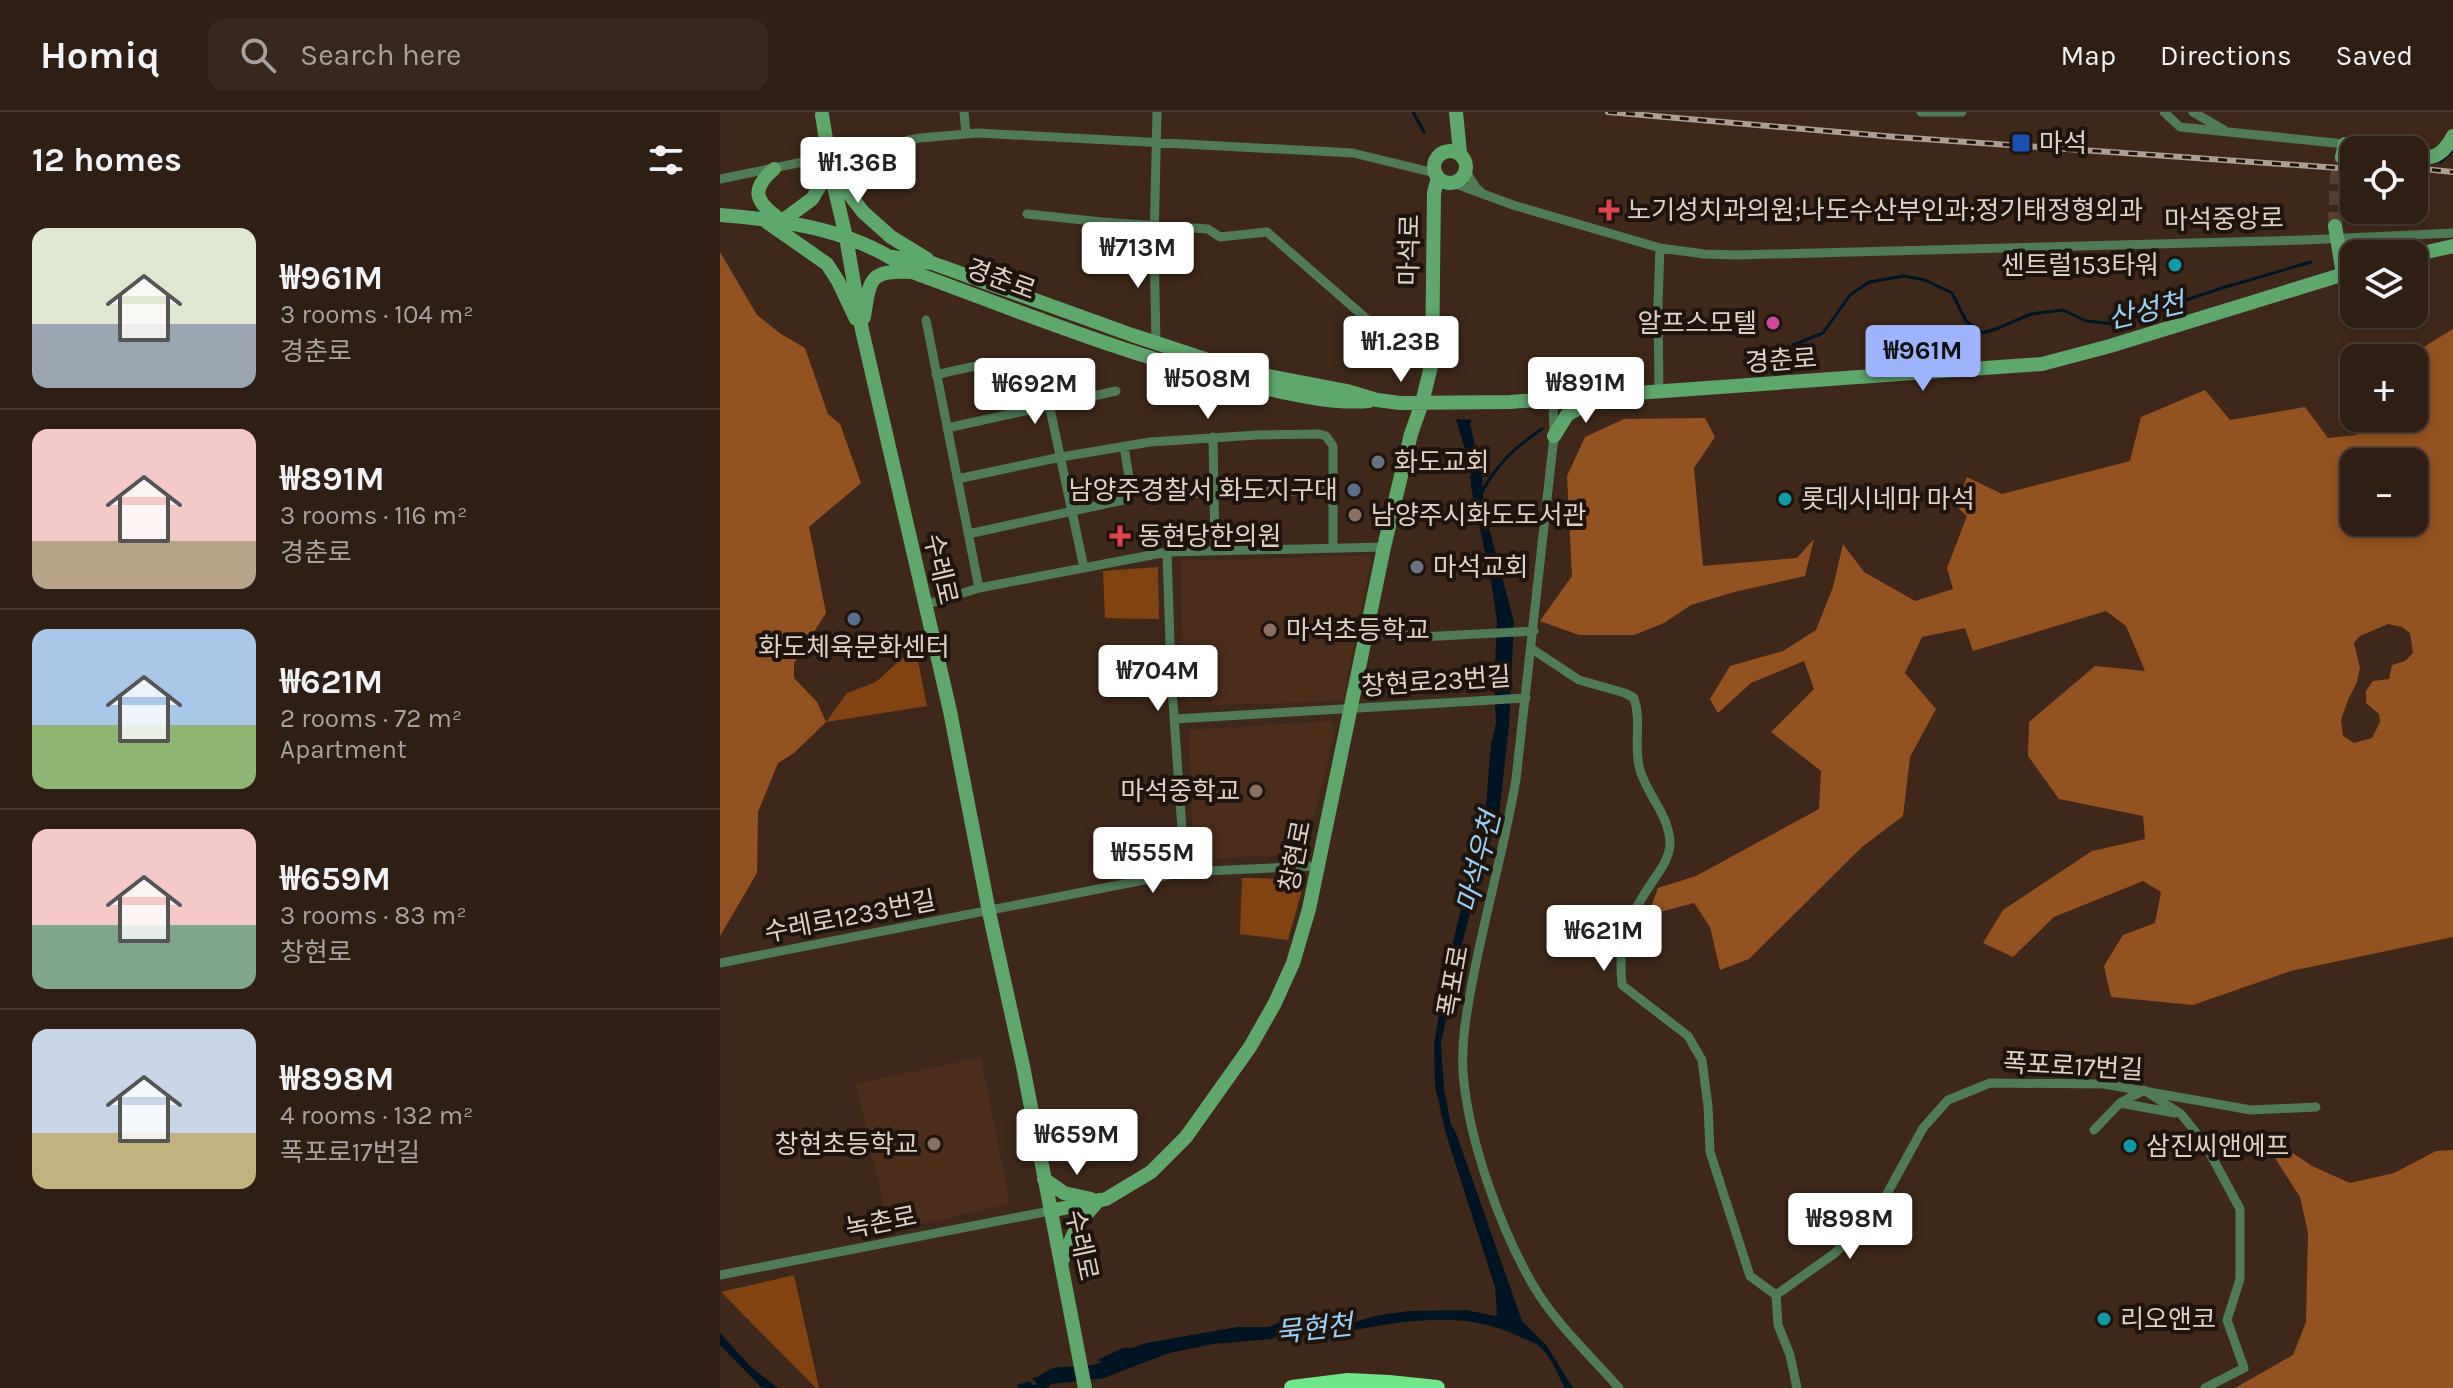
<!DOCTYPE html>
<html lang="en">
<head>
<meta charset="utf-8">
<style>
  :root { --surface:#2f1e13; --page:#37271c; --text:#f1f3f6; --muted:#a7a2a0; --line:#4a3c33; --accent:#9db4fd }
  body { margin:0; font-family:Karla,"Noto Sans KR",sans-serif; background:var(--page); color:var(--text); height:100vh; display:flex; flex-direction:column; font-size:30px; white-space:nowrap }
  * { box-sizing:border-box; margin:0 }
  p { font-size:26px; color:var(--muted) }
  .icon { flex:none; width:44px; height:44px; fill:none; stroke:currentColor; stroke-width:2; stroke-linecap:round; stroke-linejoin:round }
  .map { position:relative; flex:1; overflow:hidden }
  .drawer { display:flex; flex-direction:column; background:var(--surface); width:720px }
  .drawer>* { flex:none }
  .controls { position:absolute; left:1620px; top:24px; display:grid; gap:16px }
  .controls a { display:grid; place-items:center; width:88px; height:88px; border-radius:16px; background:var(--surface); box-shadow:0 4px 12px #0003,0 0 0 2px var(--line); font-size:40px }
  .price { position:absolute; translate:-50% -68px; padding:0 18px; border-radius:8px; background:#fff; color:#222; font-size:26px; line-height:52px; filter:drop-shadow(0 2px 4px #0008) }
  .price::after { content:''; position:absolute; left:50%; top:48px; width:24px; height:18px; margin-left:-12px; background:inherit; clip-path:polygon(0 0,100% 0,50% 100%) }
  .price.current { background:var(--accent); color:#111 }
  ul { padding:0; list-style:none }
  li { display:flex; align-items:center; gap:24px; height:200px; padding:0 32px }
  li+li { border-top:2px solid var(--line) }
  li span { display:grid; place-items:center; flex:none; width:224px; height:160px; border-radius:16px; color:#555 }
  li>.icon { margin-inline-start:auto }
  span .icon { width:96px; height:96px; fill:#fffc; stroke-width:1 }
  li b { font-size:34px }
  h2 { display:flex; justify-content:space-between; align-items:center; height:96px; padding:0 32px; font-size:34px }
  header { display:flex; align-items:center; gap:48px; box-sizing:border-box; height:112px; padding:0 40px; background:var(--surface); border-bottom:2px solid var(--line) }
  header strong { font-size:38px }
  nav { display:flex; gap:44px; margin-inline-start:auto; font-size:28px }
  .search { width:560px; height:72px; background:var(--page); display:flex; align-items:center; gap:20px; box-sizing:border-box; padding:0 28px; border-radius:16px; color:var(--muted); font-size:30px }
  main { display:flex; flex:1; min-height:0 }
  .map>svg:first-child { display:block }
  .built { fill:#4b2d1a }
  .green { fill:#814312 }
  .forest { fill:#935221; fill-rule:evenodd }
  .water { fill:#001423 }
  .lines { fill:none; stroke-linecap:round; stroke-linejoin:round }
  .stream { stroke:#001423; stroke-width:3 }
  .secondary-tunnel { stroke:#574133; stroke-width:14; stroke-dasharray:14 7; stroke-linecap:butt }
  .street { stroke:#4f7b57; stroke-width:9 }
  .secondary { stroke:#5ea76d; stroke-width:14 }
  .highway { stroke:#70e68b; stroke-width:16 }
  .rail-casing { stroke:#ae9d91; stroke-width:6 }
  .rail { stroke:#1e140d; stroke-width:3; stroke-dasharray:9; stroke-linecap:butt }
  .secondary-bridge { stroke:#5ea76d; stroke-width:14 }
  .transit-dot { fill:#1a4fb4; stroke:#1e140d; stroke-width:3 }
  .health-dot { fill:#e0444e; stroke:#1e140d; stroke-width:3 }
  .culture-dot { fill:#0f9aa8; stroke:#1e140d; stroke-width:3 }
  .hotel-dot { fill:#d1479c; stroke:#1e140d; stroke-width:3 }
  .worship-dot { fill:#6b7280; stroke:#1e140d; stroke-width:3 }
  .service-dot { fill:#5c6f8a; stroke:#1e140d; stroke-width:3 }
  .education-dot { fill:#8d6e63; stroke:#1e140d; stroke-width:3 }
  .labels { text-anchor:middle; stroke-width:8; stroke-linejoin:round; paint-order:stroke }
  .poi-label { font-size:26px; fill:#dfd0c6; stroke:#1e140d; text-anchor:start }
  .street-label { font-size:26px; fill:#dfd0c6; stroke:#1e140d }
  .water-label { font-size:28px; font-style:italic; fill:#98d0f9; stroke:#1e140d }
</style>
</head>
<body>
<header>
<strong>Homiq</strong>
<div class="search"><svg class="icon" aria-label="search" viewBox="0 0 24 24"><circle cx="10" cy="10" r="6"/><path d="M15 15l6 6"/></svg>Search here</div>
<nav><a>Map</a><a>Directions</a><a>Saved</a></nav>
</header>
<main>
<section class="drawer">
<h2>12 homes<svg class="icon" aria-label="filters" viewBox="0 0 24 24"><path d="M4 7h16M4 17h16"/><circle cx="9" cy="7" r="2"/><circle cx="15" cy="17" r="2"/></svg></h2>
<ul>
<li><span style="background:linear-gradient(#dfe7d0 60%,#9aa5b1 0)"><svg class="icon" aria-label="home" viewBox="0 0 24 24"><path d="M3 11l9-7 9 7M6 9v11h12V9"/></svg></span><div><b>₩961M</b><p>3 rooms · 104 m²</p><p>경춘로</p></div></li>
<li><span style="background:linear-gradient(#f6c9c9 70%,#b9a48a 0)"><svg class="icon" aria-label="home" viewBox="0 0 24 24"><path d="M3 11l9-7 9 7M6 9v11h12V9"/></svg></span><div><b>₩891M</b><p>3 rooms · 116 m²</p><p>경춘로</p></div></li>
<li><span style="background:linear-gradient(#a9c7e8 60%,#8fb573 0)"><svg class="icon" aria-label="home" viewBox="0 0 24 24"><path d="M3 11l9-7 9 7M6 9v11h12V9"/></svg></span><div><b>₩621M</b><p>2 rooms · 72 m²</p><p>Apartment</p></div></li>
<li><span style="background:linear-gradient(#f6c9c9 60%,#7fa58c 0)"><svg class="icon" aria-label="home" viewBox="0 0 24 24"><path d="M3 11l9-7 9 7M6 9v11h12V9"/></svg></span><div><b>₩659M</b><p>3 rooms · 83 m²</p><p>창현로</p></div></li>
<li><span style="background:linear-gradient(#c9d6e8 65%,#c2b280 0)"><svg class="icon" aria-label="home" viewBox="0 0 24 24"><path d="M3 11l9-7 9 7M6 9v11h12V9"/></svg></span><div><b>₩898M</b><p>4 rooms · 132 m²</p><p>폭포로17번길</p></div></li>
</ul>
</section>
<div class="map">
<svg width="1733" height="1276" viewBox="0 0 1733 1276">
  <rect width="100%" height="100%" fill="#3f2819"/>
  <path class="built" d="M 652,443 L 623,589 L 470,594 L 463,586 L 461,449 Z
    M 611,609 L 615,622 L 586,736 L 580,742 L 473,748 L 469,618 Z
    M 261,945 L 290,1092 L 170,1119 L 136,972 Z"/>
  <path class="green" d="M 438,455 L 439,507 L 385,506 L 383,459 Z
    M 195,534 L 207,594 L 106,610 L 127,581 L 156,570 Z
    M 522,766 L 576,767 L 582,778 L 568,828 L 520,822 Z
    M 74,1163 L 99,1276 L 96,1276 L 1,1180 Z"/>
  <path class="forest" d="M 0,140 L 37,203 L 61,222 L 85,236 L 108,302 L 120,312 L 141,371 L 89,415 L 106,501 L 74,551 L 74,566 L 97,590 L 106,610 L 74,641 L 58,651 L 38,700 L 37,761 L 0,824 Z
    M 1733,217 L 1733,825 L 1571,859 L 1473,893 L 1391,885 L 1384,854 L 1403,823 L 1435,811 L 1441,780 L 1423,769 L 1334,805 L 1293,845 L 1263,831 L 1283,798 L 1372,739 L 1425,727 L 1423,704 L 1339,687 L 1308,644 L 1309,610 L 1375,554 L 1425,559 L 1406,514 L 1386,499 L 1253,539 L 1245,516 L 1202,525 L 1185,561 L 1216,597 L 1190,645 L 1183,704 L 1142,735 L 1029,847 L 1000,858 L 990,815 L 974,791 L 928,803 L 938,776 L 976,764 L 1099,697 L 1101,659 L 1051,620 L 1094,577 L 1084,549 L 1031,571 L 998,601 L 990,587 L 1010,554 L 1063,539 L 1096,518 L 1113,475 L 1123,432 L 1144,460 L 1195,489 L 1233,477 L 1227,456 L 1247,404 L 1236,394 L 1247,365 L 1282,382 L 1410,349 L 1421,305 L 1485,278 L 1510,308 L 1585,295 L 1608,326 L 1637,323 L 1638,306 L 1694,306 L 1694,246 L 1686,246 ZM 1694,350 L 1694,410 L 1634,410 L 1634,350 ZM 1668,512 L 1682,515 L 1690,521 L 1693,541 L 1685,549 L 1672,553 L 1669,567 L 1653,569 L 1646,579 L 1646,591 L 1659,602 L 1660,610 L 1652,626 L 1634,631 L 1623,624 L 1621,608 L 1628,588 L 1637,570 L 1640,556 L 1634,531 L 1640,524 Z
    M 985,306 L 995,325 L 974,356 L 983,454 L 1077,446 L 1094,427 L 1085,464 L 1014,480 L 971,493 L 944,511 L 914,523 L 859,523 L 820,509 L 852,464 L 847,364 L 865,325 L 904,307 Z
    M 1558,1031 L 1592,1054 L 1630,1071 L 1674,1061 L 1716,1039 L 1733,1038 L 1733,1276 L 1515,1276 L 1573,1243 L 1586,1210 L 1588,1121 L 1580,1085 L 1553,1043 Z"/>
  <path class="water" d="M 736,307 L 752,308 L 750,311 L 762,366 L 764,397 L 794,510 L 789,614 L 779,702 L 760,753 L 755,782 L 736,855 L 721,932 L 724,976 L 731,1013 L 736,1021 L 802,1209 L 827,1234 L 853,1276 L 845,1276 C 837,1262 831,1244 819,1234 C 812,1229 803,1227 796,1223 C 735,1195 670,1212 607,1223 C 590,1226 567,1218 552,1227 L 493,1232 L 449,1241 L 384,1266 L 331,1272 L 327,1276 L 298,1276 L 297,1273 L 310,1269 L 313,1273 L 317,1272 L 312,1266 C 322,1265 321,1261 329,1258 C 344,1251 364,1258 382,1250 L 377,1248 L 403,1236 L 412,1236 L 426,1231 L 517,1215 L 549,1215 L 564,1208 L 592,1210 L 618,1215 L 655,1204 L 689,1199 L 746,1198 L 775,1204 L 777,1202 L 775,1175 L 726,1022 L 715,974 L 714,932 L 727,856 L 766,692 L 771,633 L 776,611 L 774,574 L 777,510 L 771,468 L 751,375 L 750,355 Z
    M 0,1221 L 32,1256 L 58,1276 L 42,1276 L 0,1233 Z"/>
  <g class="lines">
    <path class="stream" d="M 693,0 L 704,20
      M 1721,50 L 1733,38
      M 1647,141 L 1656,133
      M 1073,233 L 1103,221 L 1130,183 L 1149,170 L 1184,164 L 1205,168 L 1232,181 L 1246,209 L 1262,221 L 1276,217 L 1311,202 L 1343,198 L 1366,209 L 1394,212 L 1502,176 L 1591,150
      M 870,266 L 915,258
      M 762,380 C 777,352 795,335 822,317"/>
    <path class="secondary-tunnel" d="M 1615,114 L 1617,64 L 1622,45"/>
    <path class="street" d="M 244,0 L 246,22
      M 1201,0 L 1242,0
      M 1444,0 L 1460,15 L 1625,32
      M 1473,0 L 1504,18
      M 746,59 L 756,76 L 761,80
      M 0,67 L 200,26 L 258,21 L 633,41 L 715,61
      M 733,71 L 793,93 L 940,136 L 984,142 L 1017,143 L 1584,128 L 1733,121
      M 307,102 L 382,110 L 488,117 L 500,125 L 547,120 L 688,243 L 712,250
      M 206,208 L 259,476
      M 436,232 L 434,131 L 437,0
      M 216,263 C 251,254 304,240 326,278 L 364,456
      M 939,280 L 938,192 L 940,136
      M 833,287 L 834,324 L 796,667 C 783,745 759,821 747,900 C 744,918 742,941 743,960 C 748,1027 780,1116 813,1173 C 835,1211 870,1243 899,1276
      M 227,316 L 396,279
      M 493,325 L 495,439
      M 237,367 L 341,345 L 430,330 L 537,323 L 599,322 L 606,324 L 613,334 L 613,436
      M 456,382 L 613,378
      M 248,422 L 408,387 L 411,378 L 404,334
      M 447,440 L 451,562 L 465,760
      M 205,493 L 259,476 L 447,440 L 664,435
      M 648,521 L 700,525 L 814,519
      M 812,537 L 859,568 L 905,581 L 914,586 C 922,609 913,634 920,658 C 927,683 950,704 950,732 C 949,749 937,762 929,775 C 905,811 898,830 902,873 L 968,924 L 982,948 L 988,994 L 990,1040 L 1030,1164 L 1056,1183
      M 455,607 L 806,586
      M 0,851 L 465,760 L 596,754
      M 1400,991 L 1455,1001
      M 1374,1018 L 1400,991 L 1424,978 L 1461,1002 L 1485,1032 L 1520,1097 L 1520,1167 L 1507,1208 L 1524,1256 L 1485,1276
      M 0,1163 L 330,1099
      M 1077,1276 L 1070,1243 L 1058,1213 L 1056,1183 L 1115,1141 L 1157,1100 L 1203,1016 L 1228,988 L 1270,971 L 1384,972 L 1531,998 L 1596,995"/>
    <path class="secondary" d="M 736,0 L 740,41
      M714 55a16 16 0 1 1 32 0a16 16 0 1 1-32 0Z
      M 1622,45 L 1625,32 L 1657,38
      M 1694,45 C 1714,48 1724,42 1733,24
      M 54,57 C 28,79 37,91 62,109 L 92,87 L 110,57 L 143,100 L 171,125 L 207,147
      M 113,70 L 126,125 L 142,218 L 230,599 L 269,800 L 303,954 L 365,1276
      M 0,103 C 67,108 137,118 192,160 C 307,202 420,249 540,275 C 576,283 612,292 649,289
      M 44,108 L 107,152 L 118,169 L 136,207
      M 1615,114 L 1623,162
      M 1694,143 L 1733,134
      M 172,145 L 212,151 L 412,223 L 497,251 L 549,264 L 627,279 L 657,288 L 680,291 L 790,290 L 1322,252 L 1390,234 L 1634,159
      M 144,205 C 150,166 149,158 192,160
      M 834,324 L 847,303 L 874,288
      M 324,1067 L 344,1081 L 371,1087
      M 330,1099 L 386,1087 L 431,1060 L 466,1025 L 530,935 L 555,891 L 573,851 L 589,797 L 664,435 L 691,322 L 702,291 L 712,250 L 714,81 L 718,65
      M 341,1151 L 358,1112 L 379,1088"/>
    <path class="highway" d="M 659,1273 L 669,1271 L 717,1276
      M 572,1276 L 628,1269 L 669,1271"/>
    <defs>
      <path id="rail" d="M 888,0 L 1176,25 L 1634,57
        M 1694,56 L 1733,60"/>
    </defs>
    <use href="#rail" class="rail-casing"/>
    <use href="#rail" class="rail"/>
    <path class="secondary-bridge" d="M 102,3 L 113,70"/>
  </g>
  <rect class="transit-dot" x="1291" y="21" width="20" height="20" rx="4"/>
  <g class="health-dot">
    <path d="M885 86h8v8h8v8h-8v8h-8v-8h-8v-8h8z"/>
    <path d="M396 412h8v8h8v8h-8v8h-8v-8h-8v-8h8z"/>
  </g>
  <g class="culture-dot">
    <circle cx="1455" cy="153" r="8"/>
    <circle cx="1065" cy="387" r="8"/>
    <circle cx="1410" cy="1034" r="8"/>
    <circle cx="1384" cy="1207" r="8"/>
  </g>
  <circle class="hotel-dot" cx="1053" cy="211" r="8"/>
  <g class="worship-dot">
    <circle cx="658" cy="350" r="8"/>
    <circle cx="697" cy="455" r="8"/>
  </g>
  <g class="service-dot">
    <circle cx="634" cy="378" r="8"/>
    <circle cx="134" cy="507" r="8"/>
  </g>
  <g class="education-dot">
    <circle cx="635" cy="403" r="8"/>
    <circle cx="550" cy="518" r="8"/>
    <circle cx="536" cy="679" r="8"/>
    <circle cx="214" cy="1032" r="8"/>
  </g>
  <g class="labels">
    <g class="poi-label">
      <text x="1319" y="40">마석</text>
      <text x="907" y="107">노기성치과의원;나도수산부인과;정기태정형외과</text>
      <text x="1439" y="162" text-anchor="end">센트럴153타워</text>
      <text x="1037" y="220" text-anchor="end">알프스모텔</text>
      <text x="674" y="359">화도교회</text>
      <text x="618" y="387" text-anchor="end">남양주경찰서 화도지구대</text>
      <text x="1081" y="396">롯데시네마 마석</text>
      <text x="651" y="412">남양주시화도도서관</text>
      <text x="418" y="433">동현당한의원</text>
      <text x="713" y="464">마석교회</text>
      <text x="566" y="527">마석초등학교</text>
      <text x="134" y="544" text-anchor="middle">화도체육문화센터</text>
      <text x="520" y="688" text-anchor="end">마석중학교</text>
      <text x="198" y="1041" text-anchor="end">창현초등학교</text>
      <text x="1426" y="1043">삼진씨앤에프</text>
      <text x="1400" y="1216">리오앤코</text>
    </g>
    <g class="street-label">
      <text transform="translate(1504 107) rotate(-1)" y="9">마석중앙로</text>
      <text transform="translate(689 138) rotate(-89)" y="9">마석로</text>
      <text transform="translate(281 167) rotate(20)" y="9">경춘로</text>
      <text transform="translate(1061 248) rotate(-4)" y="9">경춘로</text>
      <text transform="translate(221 457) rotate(77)" y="9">수레로</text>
      <text transform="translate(716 569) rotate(-4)" y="9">창현로23번길</text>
      <text transform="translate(575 744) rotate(-79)" y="9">창현로</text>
      <text transform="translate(130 804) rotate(-11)" y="9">수레로1233번길</text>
      <text transform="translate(733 869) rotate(-80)" y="9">폭포로</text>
      <text transform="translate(1353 954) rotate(3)" y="9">폭포로17번길</text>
      <text transform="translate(161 1110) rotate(-11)" y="9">녹촌로</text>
      <text transform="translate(362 1133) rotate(78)" y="9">수레로</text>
    </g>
    <g class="water-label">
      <text transform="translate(1426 198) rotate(-13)" y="10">산성천</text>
      <text transform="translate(758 750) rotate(-76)" y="10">마석우천</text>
      <text transform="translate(594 1216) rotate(-6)" y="10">묵현천</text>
    </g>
  </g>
</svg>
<div class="controls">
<a><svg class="icon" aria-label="locate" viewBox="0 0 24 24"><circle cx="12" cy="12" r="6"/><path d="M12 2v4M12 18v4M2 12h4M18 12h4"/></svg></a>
<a><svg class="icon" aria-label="layers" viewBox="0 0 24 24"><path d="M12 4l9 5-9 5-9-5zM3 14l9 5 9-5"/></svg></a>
<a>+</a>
<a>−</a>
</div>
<b class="price" style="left:138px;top:93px">₩1.36B</b>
<b class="price" style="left:418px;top:178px">₩713M</b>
<b class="price" style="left:681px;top:272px">₩1.23B</b>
<b class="price current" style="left:1203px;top:281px">₩961M</b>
<b class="price" style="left:488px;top:309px">₩508M</b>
<b class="price" style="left:866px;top:313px">₩891M</b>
<b class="price" style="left:315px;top:314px">₩692M</b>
<b class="price" style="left:438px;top:601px">₩704M</b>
<b class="price" style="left:433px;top:783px">₩555M</b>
<b class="price" style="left:884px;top:861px">₩621M</b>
<b class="price" style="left:357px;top:1065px">₩659M</b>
<b class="price" style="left:1130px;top:1149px">₩898M</b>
</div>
</main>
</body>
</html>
